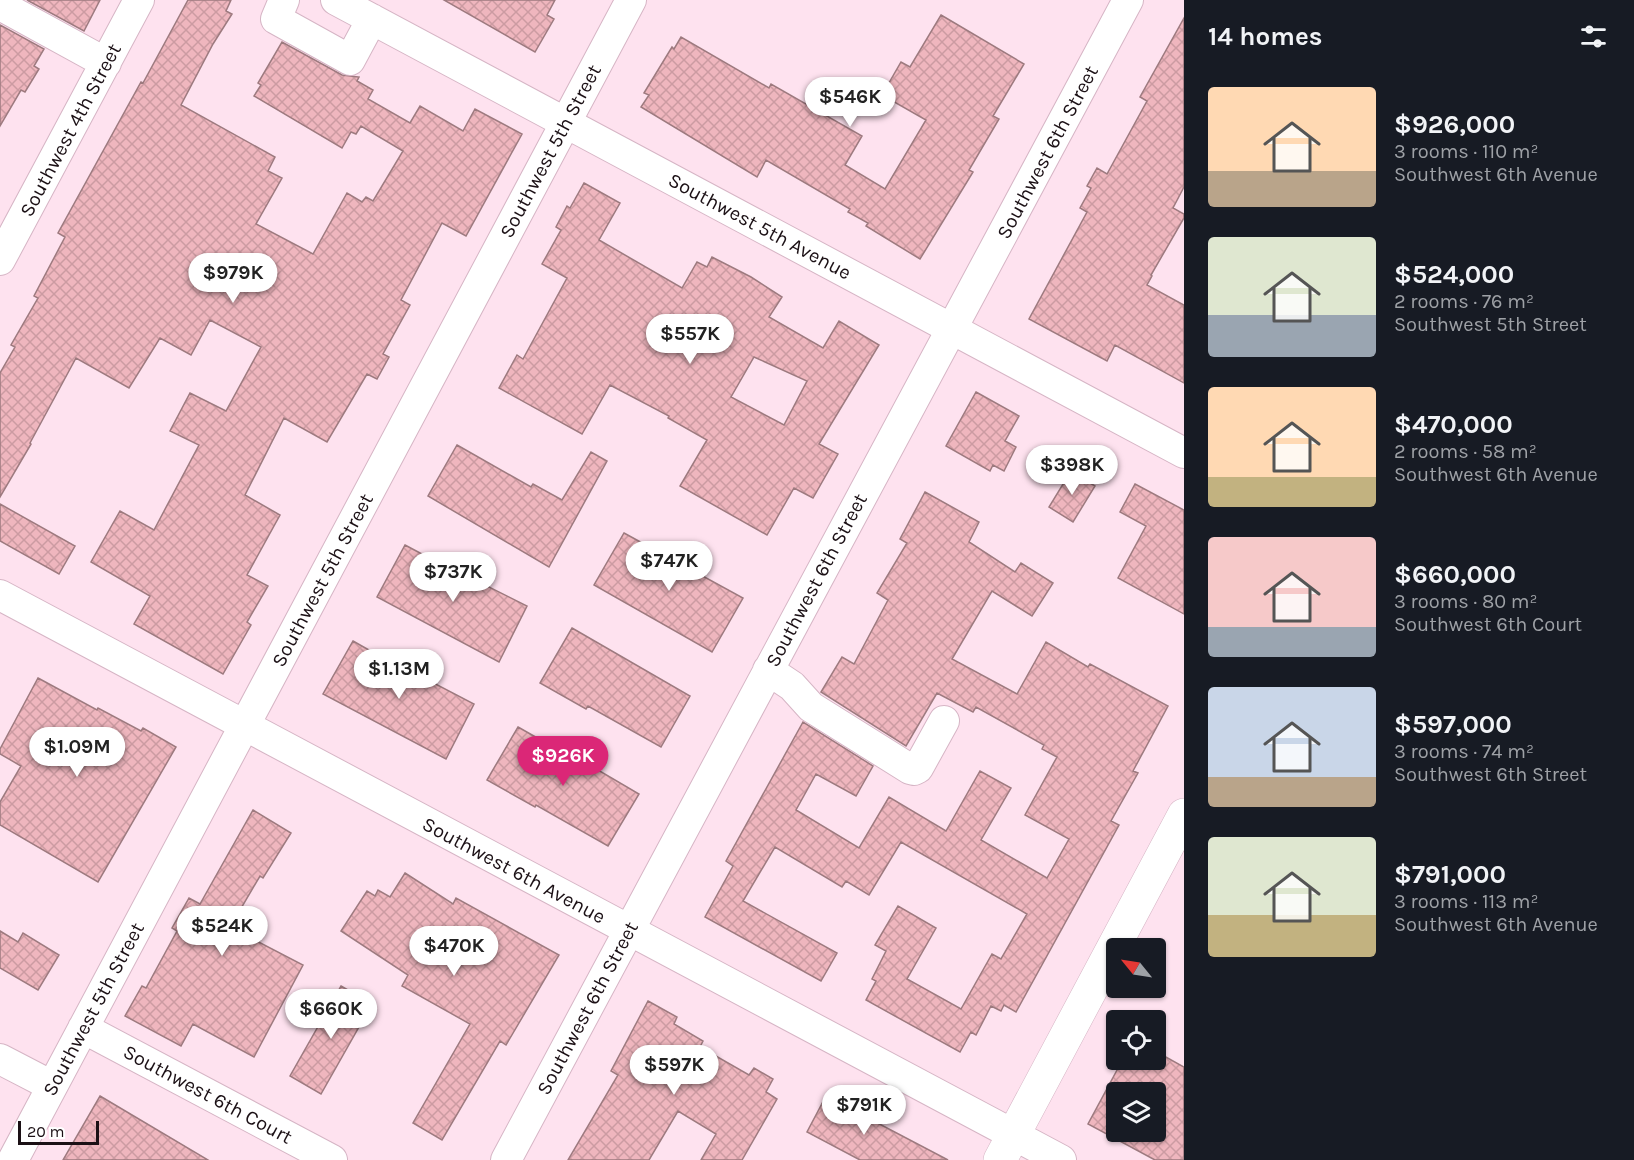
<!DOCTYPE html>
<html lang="en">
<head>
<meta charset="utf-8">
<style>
  :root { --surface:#171b24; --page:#20242c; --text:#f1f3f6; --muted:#9ea1a6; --accent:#db2777 }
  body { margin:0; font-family:Karla,sans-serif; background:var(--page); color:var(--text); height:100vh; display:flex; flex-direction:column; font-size:22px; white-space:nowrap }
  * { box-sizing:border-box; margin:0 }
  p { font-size:20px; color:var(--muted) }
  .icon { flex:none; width:33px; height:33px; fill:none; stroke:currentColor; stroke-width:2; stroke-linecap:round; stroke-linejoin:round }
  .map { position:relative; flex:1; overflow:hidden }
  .side { display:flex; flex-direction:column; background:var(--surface); width:450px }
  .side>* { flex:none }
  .needle { width:39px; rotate:300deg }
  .buttons { position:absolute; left:1106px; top:938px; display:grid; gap:12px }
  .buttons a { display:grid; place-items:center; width:60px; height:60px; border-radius:6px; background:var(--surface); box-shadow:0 2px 4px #0004; font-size:30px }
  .scale { position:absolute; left:18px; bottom:15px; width:81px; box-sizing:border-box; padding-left:6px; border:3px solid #1b1015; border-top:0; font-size:16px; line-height:21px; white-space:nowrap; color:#1b1015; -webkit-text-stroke:4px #fff; paint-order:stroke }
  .price { position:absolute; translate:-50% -51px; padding:0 14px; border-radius:21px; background:#fff; color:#222; font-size:20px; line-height:39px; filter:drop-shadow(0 2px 3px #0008) }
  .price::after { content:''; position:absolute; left:50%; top:36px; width:18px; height:14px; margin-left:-9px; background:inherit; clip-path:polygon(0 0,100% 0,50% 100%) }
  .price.current { background:var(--accent); color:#fff }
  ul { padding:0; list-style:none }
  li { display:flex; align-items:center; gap:18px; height:150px; padding:0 24px }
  li span { display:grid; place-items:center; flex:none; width:168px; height:120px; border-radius:6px; color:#555 }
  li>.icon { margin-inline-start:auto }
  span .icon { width:72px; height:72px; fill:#fffc; stroke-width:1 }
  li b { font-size:26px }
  h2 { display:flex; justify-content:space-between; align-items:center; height:72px; padding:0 24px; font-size:26px }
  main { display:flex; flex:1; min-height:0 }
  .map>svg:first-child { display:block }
  .building { fill:url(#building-cross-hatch); stroke:#9d7a7f; stroke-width:1.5; fill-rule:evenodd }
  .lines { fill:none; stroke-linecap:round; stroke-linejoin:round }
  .minor-casing { stroke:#d6b5c5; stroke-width:32 }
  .major-casing { stroke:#d6b5c5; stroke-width:34 }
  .minor { stroke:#fff; stroke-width:30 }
  .major { stroke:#fff; stroke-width:33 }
  .labels { text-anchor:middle; stroke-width:4.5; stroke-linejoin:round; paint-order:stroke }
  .street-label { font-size:20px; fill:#1b1015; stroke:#fff }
</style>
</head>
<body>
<main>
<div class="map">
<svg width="1184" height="1160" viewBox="0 0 1184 1160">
  <defs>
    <pattern id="building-cross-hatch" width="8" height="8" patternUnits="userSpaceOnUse" patternTransform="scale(1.5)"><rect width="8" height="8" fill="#efb6be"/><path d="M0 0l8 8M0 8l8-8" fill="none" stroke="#cc9ba2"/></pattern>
  </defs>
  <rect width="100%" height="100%" fill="#fee2ef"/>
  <path class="building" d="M 27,0 L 100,0 L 84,31 Z
    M 188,0 L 231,0 L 226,11 L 232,14 L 213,44 L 181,105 L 275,157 L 268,171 L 282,178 L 256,224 L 313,254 L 347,193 L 362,202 L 366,197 L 373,201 L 403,151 L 361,126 L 356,134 L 351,132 L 342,148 L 254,96 L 261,85 L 258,83 L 282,42 L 342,75 L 359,77 L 357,81 L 373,90 L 368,99 L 410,123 L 420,106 L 463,131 L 475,109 L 522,134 L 466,236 L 442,223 L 401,300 L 410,305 L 383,354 L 389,357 L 377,379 L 367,374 L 327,442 L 284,418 L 245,495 L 280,515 L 247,575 L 268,586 L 247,622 L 251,625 L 223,674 L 134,624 L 150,596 L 91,562 L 120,511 L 154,530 L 199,445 L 170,431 L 190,393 L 226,411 L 261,347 L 210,320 L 191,355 L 160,338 L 129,388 L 76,358 L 30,443 L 31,444 L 0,497 L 0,373 L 15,347 L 11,345 L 38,298 L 34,296 L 65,237 L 58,233 L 141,82 L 143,83 Z
    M 444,0 L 555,0 L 547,15 L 554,19 L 535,52 Z
    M 941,15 L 1024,64 L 993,116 L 999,119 L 969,170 L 973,172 L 920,259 L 866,226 L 868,223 L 848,212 L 850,209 L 766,160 L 757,177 L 641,107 L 649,95 L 644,93 L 672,47 L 674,49 L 681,37 L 769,88 L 771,84 L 862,136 L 845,165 L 885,189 L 926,120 L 882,95 L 901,62 L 910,67 Z
    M 1184,18 L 1184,187 L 1173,208 L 1184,214 L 1184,218 L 1151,275 L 1152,276 L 1147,285 L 1184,305 L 1184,383 L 1115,345 L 1107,361 L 1029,319 L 1087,212 L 1080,208 L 1091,188 L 1087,186 L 1097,168 L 1107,174 L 1147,101 L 1140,97 Z
    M 0,25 L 44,49 L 34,66 L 39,69 L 25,92 L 21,90 L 0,126 Z
    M 584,183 L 620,203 L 599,240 L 682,288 L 697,262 L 707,267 L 712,257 L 751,277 L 782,297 L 769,317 L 823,348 L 839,321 L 879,345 L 819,444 L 838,454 L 813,498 L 794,488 L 767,535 L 680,486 L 707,440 L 668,418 L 669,416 L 610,385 L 582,434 L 499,388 L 517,355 L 523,359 L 567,278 L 542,264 L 561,230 L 556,227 L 567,206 L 570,208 ZM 754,357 L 807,381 L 784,425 L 731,397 Z
    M 976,392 L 1019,416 L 1005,441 L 1016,447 L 1004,471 L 993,465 L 990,471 L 946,446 Z
    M 457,445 L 531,487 L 533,484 L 562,500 L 591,452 L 607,461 L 549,567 L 428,496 Z
    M 1071,471 L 1095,486 L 1073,522 L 1049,507 Z
    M 1135,484 L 1184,510 L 1184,614 L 1118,578 L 1146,526 L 1120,512 Z
    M 925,492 L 979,522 L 969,542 L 1015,572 L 1021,563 L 1053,583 L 1032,616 L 992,591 L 952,659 L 1017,694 L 1046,642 L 1088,667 L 1090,664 L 1168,706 L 1133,771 L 1138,773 L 1111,821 L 1119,825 L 1016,1012 L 1004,1005 L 1001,1011 L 991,1006 L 976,1035 L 971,1032 L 960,1052 L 866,1000 L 876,981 L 872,979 L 886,951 L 875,945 L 898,906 L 936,928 L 907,979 L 961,1009 L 992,954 L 1001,959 L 1027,914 L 901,842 L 869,895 L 846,881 L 842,887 L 775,847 L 743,901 L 837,953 L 821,981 L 705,917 L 733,866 L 726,861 L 803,722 L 873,766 L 856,796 L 816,774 L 796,810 L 859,848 L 889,797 L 946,831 L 980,771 L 1011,788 L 981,840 L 1047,878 L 1069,839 L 1025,815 L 1057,757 L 1042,749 L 1044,745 L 976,707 L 973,712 L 937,693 L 906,746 L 821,692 L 842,657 L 854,664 L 888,600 L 877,593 L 907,543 L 900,539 Z
    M 0,504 L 75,546 L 59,574 L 0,541 Z
    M 624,533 L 743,598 L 712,652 L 594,585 Z
    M 405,545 L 480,585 L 481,583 L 527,606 L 499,662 L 377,597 Z
    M 572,628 L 690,696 L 661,747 L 588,706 L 586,709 L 540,683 Z
    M 353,641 L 427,683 L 428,680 L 474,704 L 446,759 L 323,694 Z
    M 38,678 L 97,710 L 98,708 L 141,731 L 143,728 L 176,747 L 98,882 L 0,825 L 0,802 L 21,766 L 0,754 L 0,749 Z
    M 518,727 L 592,769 L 593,767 L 639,794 L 608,846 L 536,805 L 535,807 L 487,780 Z
    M 253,810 L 291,833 L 263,878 L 260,876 L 233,922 L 246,929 L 243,934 L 303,965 L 254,1057 L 193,1024 L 181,1046 L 125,1016 L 142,986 L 146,988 L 177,931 L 172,928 L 189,898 L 200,904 Z
    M 405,873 L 453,904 L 456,898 L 559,955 L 506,1045 L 500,1041 L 442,1140 L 413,1123 L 470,1024 L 402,986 L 408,975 L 341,931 L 367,891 L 375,896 L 378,890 L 390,897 Z
    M 0,931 L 18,942 L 23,933 L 59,955 L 38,990 L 0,968 Z
    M 341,986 L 372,1004 L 321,1094 L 290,1076 Z
    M 648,1001 L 677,1017 L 674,1024 L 703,1041 L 700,1047 L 749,1075 L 754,1068 L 773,1079 L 766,1092 L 777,1099 L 742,1160 L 701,1160 L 716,1134 L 678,1111 L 649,1160 L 568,1160 L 618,1075 L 611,1071 Z
    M 1155,1051 L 1184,1067 L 1184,1160 L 1155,1160 L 1088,1124 L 1123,1059 L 1155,1059 ZM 1116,1092 L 1155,1092 L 1155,1131 L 1116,1131 Z
    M 100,1096 L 208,1160 L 63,1160 Z
    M 826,1096 L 948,1160 L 860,1160 L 807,1132 Z"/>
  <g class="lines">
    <defs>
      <path id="minor" d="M 284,0 L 276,19 L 350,60 L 372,19
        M 336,0 L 1184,453
        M 0,5 L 106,63
        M 0,260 L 139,0
        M 0,595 L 1061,1160
        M 768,670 L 792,686 L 811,707 L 910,769 L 914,770 L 918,768 L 944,721
        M 83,1028 L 332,1160
        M 0,1059 L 52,1086
        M 13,1160 L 631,0
        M 506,1160 L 1128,0"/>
      <path id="major" d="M 1000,1160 L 1184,815"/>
    </defs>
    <use href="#minor" class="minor-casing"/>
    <use href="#major" class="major-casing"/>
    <use href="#minor" class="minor"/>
    <use href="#major" class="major"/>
  </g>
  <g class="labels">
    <g class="street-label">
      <text transform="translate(70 130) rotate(-62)" y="7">Southwest 4th Street</text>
      <text transform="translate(550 151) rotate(-62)" y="7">Southwest 5th Street</text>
      <text transform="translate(1047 152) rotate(-62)" y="7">Southwest 6th Street</text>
      <text transform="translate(760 226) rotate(28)" y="7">Southwest 5th Avenue</text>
      <text transform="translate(322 580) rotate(-62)" y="7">Southwest 5th Street</text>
      <text transform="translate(816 580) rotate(-62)" y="7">Southwest 6th Street</text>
      <text transform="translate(514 870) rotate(28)" y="7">Southwest 6th Avenue</text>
      <text transform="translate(587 1008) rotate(-62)" y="7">Southwest 6th Street</text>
      <text transform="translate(93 1009) rotate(-62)" y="7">Southwest 5th Street</text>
      <text transform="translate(208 1094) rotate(28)" y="7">Southwest 6th Court</text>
    </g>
  </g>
</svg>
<div class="buttons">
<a><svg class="needle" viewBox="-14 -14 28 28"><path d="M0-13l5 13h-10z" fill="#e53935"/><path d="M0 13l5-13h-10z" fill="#9ea1a6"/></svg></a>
<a><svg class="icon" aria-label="locate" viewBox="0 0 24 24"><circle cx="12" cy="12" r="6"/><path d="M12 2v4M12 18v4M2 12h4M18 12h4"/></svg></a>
<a><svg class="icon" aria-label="layers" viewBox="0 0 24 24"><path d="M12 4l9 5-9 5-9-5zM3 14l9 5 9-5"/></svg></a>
</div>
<div class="scale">20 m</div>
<b class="price" style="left:850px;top:128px">$546K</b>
<b class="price" style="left:233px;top:304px">$979K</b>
<b class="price" style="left:690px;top:365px">$557K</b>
<b class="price" style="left:1072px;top:496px">$398K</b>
<b class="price" style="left:669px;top:592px">$747K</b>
<b class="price" style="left:453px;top:603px">$737K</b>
<b class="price" style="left:399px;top:700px">$1.13M</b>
<b class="price" style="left:77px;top:778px">$1.09M</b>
<b class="price current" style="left:563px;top:787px">$926K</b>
<b class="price" style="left:222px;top:957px">$524K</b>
<b class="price" style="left:454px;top:977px">$470K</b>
<b class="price" style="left:331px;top:1040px">$660K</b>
<b class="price" style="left:674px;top:1096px">$597K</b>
<b class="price" style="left:864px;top:1136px">$791K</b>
</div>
<section class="side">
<h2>14 homes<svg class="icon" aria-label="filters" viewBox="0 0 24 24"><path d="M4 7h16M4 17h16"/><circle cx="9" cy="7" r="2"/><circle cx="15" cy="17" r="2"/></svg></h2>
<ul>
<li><span style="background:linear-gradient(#ffd9b3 70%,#b9a48a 0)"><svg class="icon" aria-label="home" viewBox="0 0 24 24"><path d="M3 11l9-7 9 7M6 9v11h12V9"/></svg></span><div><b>$926,000</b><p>3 rooms · 110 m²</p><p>Southwest 6th Avenue</p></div></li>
<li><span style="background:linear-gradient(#dfe7d0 65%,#9aa5b1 0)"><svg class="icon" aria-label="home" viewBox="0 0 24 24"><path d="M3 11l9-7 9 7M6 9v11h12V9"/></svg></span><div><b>$524,000</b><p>2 rooms · 76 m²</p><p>Southwest 5th Street</p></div></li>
<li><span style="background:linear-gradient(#ffd9b3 75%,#c2b280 0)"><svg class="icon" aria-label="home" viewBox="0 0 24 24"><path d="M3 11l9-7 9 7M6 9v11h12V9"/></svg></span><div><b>$470,000</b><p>2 rooms · 58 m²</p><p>Southwest 6th Avenue</p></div></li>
<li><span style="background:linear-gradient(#f6c9c9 75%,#9aa5b1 0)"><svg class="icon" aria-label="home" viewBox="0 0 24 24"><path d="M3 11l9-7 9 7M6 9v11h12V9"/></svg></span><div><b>$660,000</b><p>3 rooms · 80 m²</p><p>Southwest 6th Court</p></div></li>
<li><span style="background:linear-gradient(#c9d6e8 75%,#b9a48a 0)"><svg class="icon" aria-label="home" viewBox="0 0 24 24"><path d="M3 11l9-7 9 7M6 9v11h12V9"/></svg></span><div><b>$597,000</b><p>3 rooms · 74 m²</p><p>Southwest 6th Street</p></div></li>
<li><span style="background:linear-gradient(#dfe7d0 65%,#c2b280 0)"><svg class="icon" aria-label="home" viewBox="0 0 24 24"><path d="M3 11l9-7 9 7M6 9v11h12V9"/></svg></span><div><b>$791,000</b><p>3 rooms · 113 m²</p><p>Southwest 6th Avenue</p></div></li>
</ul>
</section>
</main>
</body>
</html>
